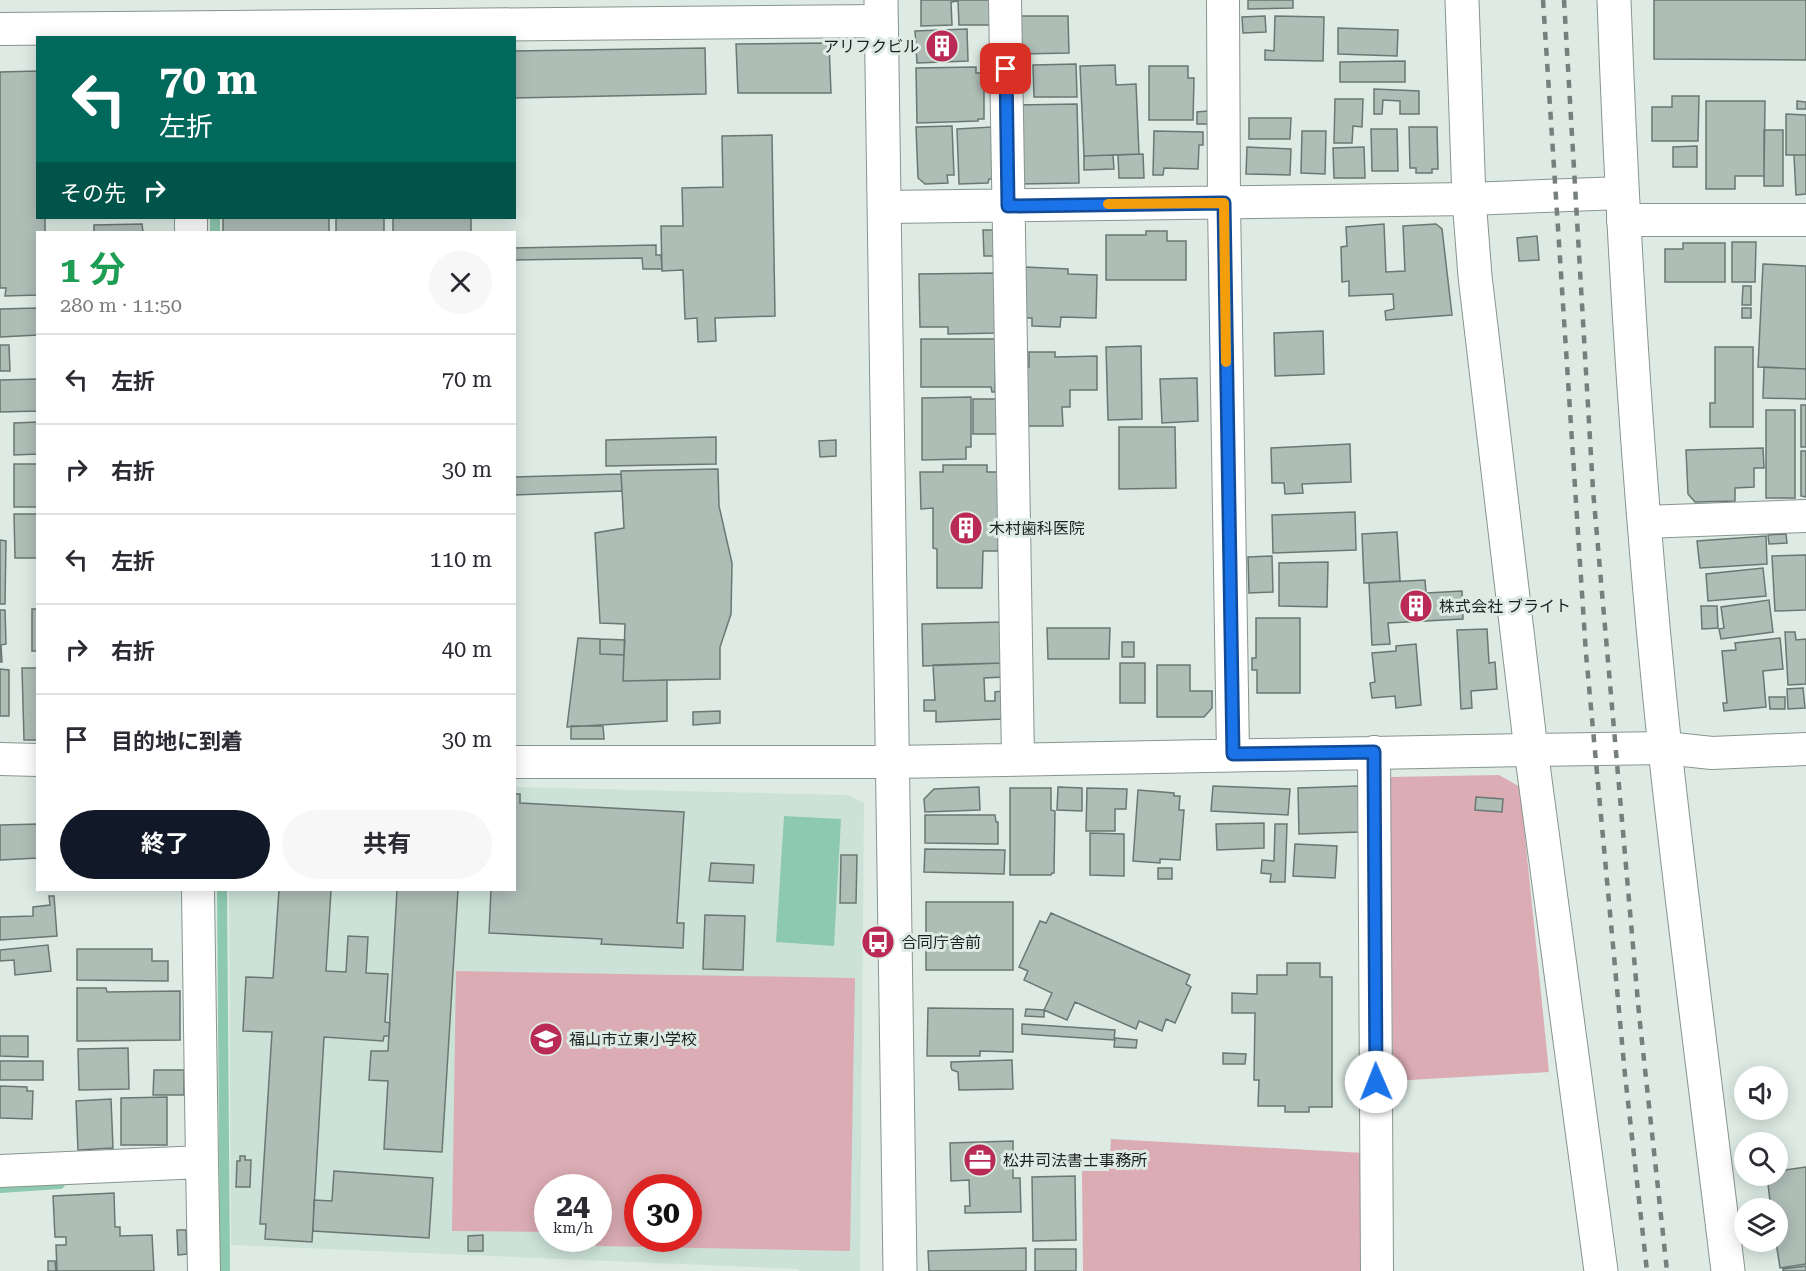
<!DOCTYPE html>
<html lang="ja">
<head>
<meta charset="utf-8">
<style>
	:root { --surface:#fff; --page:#f7f7f7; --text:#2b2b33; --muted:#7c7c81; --line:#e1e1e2; --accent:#111827 }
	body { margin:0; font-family:"Roboto Serif","Noto Sans JP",serif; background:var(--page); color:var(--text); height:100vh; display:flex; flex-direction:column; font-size:22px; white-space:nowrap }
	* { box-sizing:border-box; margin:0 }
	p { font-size:20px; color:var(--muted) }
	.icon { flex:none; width:33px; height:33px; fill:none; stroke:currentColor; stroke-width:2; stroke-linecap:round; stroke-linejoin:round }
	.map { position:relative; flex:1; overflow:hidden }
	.panel { position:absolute; left:36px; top:231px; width:480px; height:660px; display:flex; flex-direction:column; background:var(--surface); border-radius:0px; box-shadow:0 3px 15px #0003 }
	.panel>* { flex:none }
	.hud { position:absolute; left:36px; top:36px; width:480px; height:183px; border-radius:0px; box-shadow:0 3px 15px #0003; background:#00695c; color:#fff; overflow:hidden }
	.controls { position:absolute; left:1734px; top:1066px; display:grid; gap:12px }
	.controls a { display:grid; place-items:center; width:54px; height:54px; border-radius:50%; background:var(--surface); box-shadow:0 3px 15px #0003; font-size:30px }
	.speed { position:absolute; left:534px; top:1174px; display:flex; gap:12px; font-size:30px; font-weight:700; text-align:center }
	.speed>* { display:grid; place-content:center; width:78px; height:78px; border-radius:50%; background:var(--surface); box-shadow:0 3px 15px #0003; line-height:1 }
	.speed small { font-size:15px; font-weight:400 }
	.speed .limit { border:9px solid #d22; background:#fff; color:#111 }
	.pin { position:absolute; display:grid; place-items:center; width:51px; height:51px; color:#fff; margin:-26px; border-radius:12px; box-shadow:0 3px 9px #0006 }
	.me { position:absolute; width:66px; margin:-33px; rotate:359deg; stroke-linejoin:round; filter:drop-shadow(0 0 4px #0008) }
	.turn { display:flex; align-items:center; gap:21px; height:126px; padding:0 24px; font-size:27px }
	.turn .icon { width:78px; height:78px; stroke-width:2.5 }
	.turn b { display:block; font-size:42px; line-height:51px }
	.then { display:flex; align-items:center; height:57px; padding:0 24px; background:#0003; gap:12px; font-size:22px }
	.round { display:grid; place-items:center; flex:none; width:63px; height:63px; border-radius:32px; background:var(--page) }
	.headline { display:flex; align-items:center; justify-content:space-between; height:102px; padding:0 24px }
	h1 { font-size:36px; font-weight:700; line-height:45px; color:#1e9e55 }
	.action { display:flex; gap:12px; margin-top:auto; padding:12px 24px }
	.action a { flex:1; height:69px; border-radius:36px; background:var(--accent); color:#fff; font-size:24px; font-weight:700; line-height:69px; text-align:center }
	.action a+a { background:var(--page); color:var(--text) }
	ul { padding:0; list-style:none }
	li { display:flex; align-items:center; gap:18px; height:90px; padding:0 24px; border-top:2px solid var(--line) }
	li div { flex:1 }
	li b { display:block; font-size:22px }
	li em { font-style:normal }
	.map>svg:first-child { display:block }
	.built { fill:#cce2d8; fill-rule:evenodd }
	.green { fill:#dbacb3; fill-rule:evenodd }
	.water { fill:#8dc8b0 }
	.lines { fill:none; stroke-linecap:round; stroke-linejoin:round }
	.stream { stroke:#8dc8b0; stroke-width:10 }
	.building { fill:#afbdb7; stroke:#6b7772; stroke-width:1.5 }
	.minor-casing { stroke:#88958f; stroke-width:34 }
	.tertiary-casing { stroke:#88958f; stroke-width:35 }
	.minor { stroke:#fff; stroke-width:32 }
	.tertiary { stroke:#fff; stroke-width:33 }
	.rail { stroke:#767f7b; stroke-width:4.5; stroke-dasharray:8 8; stroke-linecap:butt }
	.route-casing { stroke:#114b97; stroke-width:15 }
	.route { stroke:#1a73e8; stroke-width:10 }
	.slow { stroke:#f59e0b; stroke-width:10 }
	.labels { text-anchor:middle; stroke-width:6; stroke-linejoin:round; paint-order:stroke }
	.poi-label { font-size:16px; fill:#1d2220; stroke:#ddebe4; text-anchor:start }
</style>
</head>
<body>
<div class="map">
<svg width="1806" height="1271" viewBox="0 0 1806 1271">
	<rect width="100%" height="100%" fill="#ddebe4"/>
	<!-- built -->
	<path class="built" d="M515,787L849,795L864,803L860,1271H799L798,1269L231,1245L229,890H514ZM548,1188H598V1239H548ZM638,1188H688V1239H638Z"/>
	<!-- green -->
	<path class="green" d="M1499,775L1520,787L1549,1072L1393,1081L1390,777Z
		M456,971L855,978L850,1251L595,1246V1239H598V1188H548L547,1232L452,1231ZM638,1188H688V1239H638Z
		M1111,1139L1364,1153L1366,1271H1083L1082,1171H1109Z"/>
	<!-- water -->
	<path class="water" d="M784,816L841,819L834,946L776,942Z"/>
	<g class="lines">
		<!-- stream -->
		<path class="stream" d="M215,218V232
			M222,890L225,1271
			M0,1188L60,1184"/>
	</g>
	<!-- building -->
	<path class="building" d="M921,0H991L992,25H959L958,1L951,2L952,25L921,26Z
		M1248,0H1293V8L1248,9Z
		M1654,0H1806V60L1654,59Z
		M1019,16H1068L1069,53L1020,54Z
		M1265,16L1266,32L1243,33L1242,17Z
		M1275,16L1324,17L1323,61L1265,60V50L1274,51Z
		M1338,28L1398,30L1397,56L1338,54Z
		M967,29L968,61L917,63L915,31Z
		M829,43L831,93H738L736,44Z
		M705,48L706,94L514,98V51Z
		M1405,61V82H1340V62Z
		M1076,64L1077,97H1034L1033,65Z
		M1115,65L1116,85L1136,84L1139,154L1084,156L1080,66Z
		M1149,66H1188V78H1194L1193,120H1149Z
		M976,67V73H993V86L984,87V119H978V121L917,123L916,68Z
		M38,71V218H45V232H38V295L5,296L6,288H0V72Z
		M1374,89L1419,91V114H1400V101L1383,100L1382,114H1374Z
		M1672,96H1699L1698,141H1652V107H1672Z
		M1335,99H1363L1362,127L1353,126L1352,143H1334Z
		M1706,101H1765L1764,176H1735V189H1706Z
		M1797,101L1806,102V109H1797Z
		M1077,104L1079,183L1019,184L1017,105Z
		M1208,111L1209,124H1197V112Z
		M1786,114L1806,115V155H1786Z
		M1249,118H1291L1290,139H1249Z
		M952,126L954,175H947L948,183L925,184L918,178L916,127Z
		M992,127L994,179H989L988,183L959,184L957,129Z
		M1409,127H1437L1438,169H1432V173H1416V168H1410Z
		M1371,129H1397L1398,171H1372Z
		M1764,130H1783V186H1764Z
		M1154,131L1203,132V145H1199L1198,169L1164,168L1163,175H1153Z
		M1302,131H1326L1325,174L1301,173Z
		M772,135L775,316L715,318L716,341L698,342L697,318L685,319L683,270L662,271L661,226H683L682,188L723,187L722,136Z
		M1697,146V167H1673V147Z
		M1247,147L1291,149L1290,175L1246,174Z
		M1364,147L1365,178H1334L1333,148Z
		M1143,154L1144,178H1119L1118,155Z
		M1113,155L1114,169L1084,170V156Z
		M1794,155H1806V194L1796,195Z
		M223,218H329V232H223Z
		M336,218H384V232H336Z
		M393,218H471V232H393Z
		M142,224L143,232H94V225Z
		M1384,224L1386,272L1405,271L1403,226L1436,224L1442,229L1452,315L1386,320L1385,311L1394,309L1393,294L1349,296V281L1342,282L1341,247L1347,246L1346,227Z
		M983,230H994V256H984Z
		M1146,231H1167V241H1186V280H1106V235H1146Z
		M1537,236L1539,260L1519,261L1517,238Z
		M1732,242H1756L1755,282H1732Z
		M1683,243H1725V282H1665V249H1683Z
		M656,245V255H661L662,269H643L642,258L514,260V248Z
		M1763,264L1806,266V369L1758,367Z
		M1025,267L1068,269V274L1097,275L1096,318L1061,317L1060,327L1032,326V318H1024Z
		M996,273L997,333L948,334V327H920L919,274Z
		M1743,286H1751V305H1742Z
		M38,308V335L0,337V309Z
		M1742,308H1751V318H1742Z
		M1323,331L1324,374L1275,376L1274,333Z
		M921,339H996L995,392H992L991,387H921Z
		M0,345H9L10,371H0Z
		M1141,346L1142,419L1108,420L1106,347Z
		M1715,347H1753V427H1710V403H1715Z
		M1029,352H1055V357L1097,356V390H1070V407H1062L1063,426H1026L1025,367H1029Z
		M1764,367L1806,369V399L1763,398Z
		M1197,378L1198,421L1162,423L1160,379Z
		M38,379V411L0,412V380Z
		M971,397V447H966V459L922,460V398Z
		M973,399H999L998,434H973Z
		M1801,405H1806V447H1801Z
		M1766,410H1795V498H1766Z
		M38,422V454L14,455V423Z
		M1119,427H1175L1176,488L1119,489Z
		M716,437V464L606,466V440Z
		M836,440V456L820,457L819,441Z
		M1350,444L1351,482L1302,484L1303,493L1285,494L1284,483H1272L1271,448Z
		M1763,448L1764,468H1754V487L1735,488V501L1695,502L1688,494L1686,450Z
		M1801,451H1806V497L1801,496Z
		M14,464H38V507H14Z
		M943,465H987V472H998V551H983L982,588H937V549L933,548V508L921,509L920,472H943Z
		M718,469L719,506L732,563L731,614L720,647V679L623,681L625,624L600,623L595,533L624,528L621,471Z
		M621,474L622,491L514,495V477Z
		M1355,512L1356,550L1273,553L1272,515Z
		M14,514H38V558H15Z
		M1397,532L1400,581L1364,583L1362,534Z
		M1786,534L1787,543L1769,544L1768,535Z
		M1766,536L1767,564L1700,568L1697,541Z
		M0,540L6,541L5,604H0Z
		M1806,555V610L1775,611L1772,556Z
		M1272,556L1273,592L1249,593L1248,557Z
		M1328,562L1327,607L1279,606V563Z
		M1763,568L1766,596L1708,601L1706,574Z
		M1425,580L1426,593L1462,591L1463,619L1388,623L1390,644L1372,645L1369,583Z
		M1769,600L1773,632L1721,639L1719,629L1724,628L1721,607Z
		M1701,606H1717L1718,628L1702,629Z
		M32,609H38V651H32Z
		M0,610H5L6,644L1,645L2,662H0Z
		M1256,618H1300V693H1257V670H1252V658H1256Z
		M1002,622V663L923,666L922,624Z
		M1047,628H1110L1109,659H1048Z
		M1487,629L1489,663L1495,662L1497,689L1471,691L1472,708L1461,709L1457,630Z
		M1785,632H1795L1796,640L1806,639V684L1788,685Z
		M578,638L600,639V654L624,655L623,681L667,680V721L567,727Z
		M1780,638L1783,669L1763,671L1766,707L1724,711L1723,703H1727L1722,651L1736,650L1735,643Z
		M600,639L625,640L624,655L600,654Z
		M1122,642H1134V657H1122Z
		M1416,644L1421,705L1396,708L1395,696L1372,698L1370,683L1375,682L1372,653L1396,651V646Z
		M1002,663L1003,677L984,678L985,701H995V692L1002,691L1003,719L936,722V711H924V700H935L933,665Z
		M1120,663H1145V703H1120Z
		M1157,665H1190V691H1212V708L1204,717H1157Z
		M22,668H38V740H24Z
		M0,669L9,670V716H0Z
		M1803,688L1805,708L1788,709L1787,689Z
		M1769,697H1785V709H1770Z
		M720,711V723L693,725V712Z
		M571,726H603L604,739H571Z
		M1213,786L1290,789L1288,815L1211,811Z
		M1358,786L1359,832L1299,834L1298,788Z
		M979,787L980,810L925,812L924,799L934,789Z
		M1058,787L1082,788V811L1057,810Z
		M1010,788H1051V810L1055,811L1054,873H1052L1051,875H1010Z
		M1087,788L1127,789L1126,809H1115V831H1086Z
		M1138,790L1174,793V796H1180L1179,810H1184L1180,860L1160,859V863L1133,861Z
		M514,794H520V803L684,812L677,923H684L683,948L601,944L602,939L489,933L491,890H514Z
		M1476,797L1503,799L1502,812L1475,810Z
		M925,815H995L996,822H998V844L925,843Z
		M1264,823V848L1217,850L1216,824Z
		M38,824V858L0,860V825Z
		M1275,824H1287L1285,882H1270L1271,874L1261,873L1262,860L1274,861Z
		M1090,833L1124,834V876L1090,875Z
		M1295,844L1337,846L1335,878L1293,876Z
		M925,849L1005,850L1004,874L924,872Z
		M841,855H857L856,903H840Z
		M711,863L754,865L753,883L709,881Z
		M1158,868H1172V879H1158Z
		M279,890H331L326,971L346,972L348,936L368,937L366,973L388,974L385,1022L390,1023L389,1036H384L383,1041L324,1037L312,1242L265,1239L266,1224H260L272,1032L243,1031L246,977L273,978Z
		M397,890H458L442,1152L384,1149L388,1081L369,1080L371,1051H388Z
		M49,896H54L57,936L0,940V917L33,916V907L50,905Z
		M926,902H1013V970H926Z
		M1051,913L1190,975L1186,984L1191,987L1175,1023L1166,1019L1162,1031L1139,1021L1136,1029L1075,1002L1067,1020L1044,1010L1052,993L1024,980L1028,971L1019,967L1040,921L1046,923Z
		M705,915L745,916L743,970L703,969Z
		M48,945L51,971L15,975L14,960L0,961V950Z
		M77,949H152V961H168V981L77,980Z
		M1287,963H1320V977H1332V1107H1309V1112H1285V1106H1258L1259,1080H1254L1255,1013H1232V993L1257,994V975H1287Z
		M77,988H106L107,992L180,991V1040L77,1041Z
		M928,1008L1013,1009V1052L980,1051V1056H927Z
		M1026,1009L1044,1010V1017L1025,1016Z
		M1022,1024L1115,1030L1114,1040L1022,1034Z
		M0,1036H28V1057L0,1056Z
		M1115,1038L1137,1040L1136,1048L1114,1047Z
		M128,1048L129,1089L79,1090L78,1049Z
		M1223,1053L1246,1054L1245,1064H1223Z
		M1012,1060L1013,1089L959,1090L958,1072L952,1070L951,1067V1062Z
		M0,1061H43V1080H0Z
		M154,1070H184V1095H153Z
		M0,1086L27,1087V1091H33L32,1119L0,1118Z
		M167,1097V1145H121V1098Z
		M111,1099L113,1148L78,1150L76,1101Z
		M1013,1141V1178H1020L1021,1212L965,1213V1206H970L969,1180L951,1181L950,1143Z
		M240,1156H245V1160H251L250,1187H236L237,1161H240Z
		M1806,1167V1264L1780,1268L1776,1242L1778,1209H1771L1767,1176H1778V1171Z
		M334,1171L433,1178L429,1238L313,1231L314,1200L332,1201Z
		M1075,1176L1076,1240L1033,1241L1032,1177Z
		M114,1193L115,1227H120V1236L152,1235L154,1271H57L56,1245H66V1237H55L53,1196Z
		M177,1230H186L187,1254L178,1255Z
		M483,1235V1251H468V1236Z
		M1026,1248V1271H929L928,1251Z
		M1035,1249H1076V1271H1035Z
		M48,1261H55L56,1271H48Z
		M1806,1266V1271H1783V1269Z"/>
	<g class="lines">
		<defs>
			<path id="minor" d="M1005,0L1018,759
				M1223,0L1224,203L1233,754
				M0,29L881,21
				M885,207L1469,199L1621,193
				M191,218V232
				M1623,220H1806
				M1644,522L1806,516
				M1374,752L1377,1271
				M0,759L38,760
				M514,762H893L1531,750L1665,748L1712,753L1806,749
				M198,890L202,1162
				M0,1171L202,1162L204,1271"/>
			<path id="tertiary" d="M881,0L900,1271
				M1462,0L1469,199L1475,276L1531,750L1601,1271
				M1614,0C1623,250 1639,500 1665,749C1684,923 1707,1097 1728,1271"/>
		</defs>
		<!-- minor casing -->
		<use href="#minor" class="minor-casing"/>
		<!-- tertiary casing -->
		<use href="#tertiary" class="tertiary-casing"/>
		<!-- minor -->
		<use href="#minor" class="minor"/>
		<!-- tertiary -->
		<use href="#tertiary" class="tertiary"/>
		<!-- rail -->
		<path class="rail" d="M1543,0L1586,654L1625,1075L1647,1271
			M1564,0L1593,490L1639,1014L1667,1271"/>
	</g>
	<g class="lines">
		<defs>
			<path id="route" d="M1006,69L1008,206L1224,203L1233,754L1374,752L1376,1082"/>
		</defs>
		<!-- route casing -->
		<use href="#route" class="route-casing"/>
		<!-- route -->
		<use href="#route" class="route"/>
		<!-- slow -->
		<path class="slow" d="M1108,204L1224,203L1226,362"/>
	</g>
	<!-- icons -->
	<defs>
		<symbol id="building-disc" viewBox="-11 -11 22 22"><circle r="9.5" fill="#b92a56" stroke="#ddebe4"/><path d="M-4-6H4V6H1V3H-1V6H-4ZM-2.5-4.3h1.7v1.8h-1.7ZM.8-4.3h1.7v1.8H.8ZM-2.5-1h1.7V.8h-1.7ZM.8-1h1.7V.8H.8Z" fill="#fff"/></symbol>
		<symbol id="bus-disc" viewBox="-11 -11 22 22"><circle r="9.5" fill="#b92a56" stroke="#ddebe4"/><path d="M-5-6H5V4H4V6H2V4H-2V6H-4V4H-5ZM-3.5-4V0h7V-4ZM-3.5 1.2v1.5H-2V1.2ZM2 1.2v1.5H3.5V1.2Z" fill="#fff"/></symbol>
		<symbol id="school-disc" viewBox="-11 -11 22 22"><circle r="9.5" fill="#b92a56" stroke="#ddebe4"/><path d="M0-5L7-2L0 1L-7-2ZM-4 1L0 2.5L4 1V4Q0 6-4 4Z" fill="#fff"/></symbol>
		<symbol id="office-disc" viewBox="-11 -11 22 22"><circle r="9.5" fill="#b92a56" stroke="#ddebe4"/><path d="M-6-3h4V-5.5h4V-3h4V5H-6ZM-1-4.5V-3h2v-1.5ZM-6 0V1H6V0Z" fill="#fff"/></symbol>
	</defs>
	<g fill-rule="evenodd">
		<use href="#building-disc" x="923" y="27" width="38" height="38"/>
		<use href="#building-disc" x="947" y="509" width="38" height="38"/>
		<use href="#building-disc" x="1397" y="587" width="38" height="38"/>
		<use href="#bus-disc" x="859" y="923" width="38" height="38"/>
		<use href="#school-disc" x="527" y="1020" width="38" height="38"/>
		<use href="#office-disc" x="961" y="1141" width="38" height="38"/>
	</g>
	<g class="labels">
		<!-- poi labels -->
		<g class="poi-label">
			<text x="919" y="52" text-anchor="end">アリフクビル</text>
			<text x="989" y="534">木村歯科医院</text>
			<text x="1439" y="612">株式会社 ブライト</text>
			<text x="901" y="948">合同庁舎前</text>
			<text x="569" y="1045">福山市立東小学校</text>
			<text x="1003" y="1166">松井司法書士事務所</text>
		</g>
	</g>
</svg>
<div class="controls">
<a><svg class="icon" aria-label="sound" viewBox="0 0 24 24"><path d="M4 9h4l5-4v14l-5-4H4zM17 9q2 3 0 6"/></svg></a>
<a><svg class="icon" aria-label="search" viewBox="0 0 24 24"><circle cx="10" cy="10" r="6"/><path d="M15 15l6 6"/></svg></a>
<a><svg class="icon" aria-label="layers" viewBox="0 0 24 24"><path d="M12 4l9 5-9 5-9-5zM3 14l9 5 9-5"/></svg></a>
</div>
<div class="speed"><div>24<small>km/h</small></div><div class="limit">30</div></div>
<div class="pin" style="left:1006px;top:69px;background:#d93025"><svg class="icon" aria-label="arrive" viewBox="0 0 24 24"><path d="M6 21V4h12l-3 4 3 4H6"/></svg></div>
<svg class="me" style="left:1376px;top:1082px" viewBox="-20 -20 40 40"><circle r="19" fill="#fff"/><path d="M0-13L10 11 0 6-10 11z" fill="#1a73e8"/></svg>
<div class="hud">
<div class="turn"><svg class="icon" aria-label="left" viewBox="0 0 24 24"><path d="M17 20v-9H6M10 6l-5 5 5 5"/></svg><div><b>70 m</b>左折</div></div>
<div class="then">その先<svg class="icon" aria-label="right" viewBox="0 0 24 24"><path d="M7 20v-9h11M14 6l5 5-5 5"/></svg></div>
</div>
<section class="panel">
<div class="headline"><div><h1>1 分</h1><p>280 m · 11:50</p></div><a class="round"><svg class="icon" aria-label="close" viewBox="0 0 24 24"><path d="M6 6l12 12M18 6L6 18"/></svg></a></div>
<ul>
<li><svg class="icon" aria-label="left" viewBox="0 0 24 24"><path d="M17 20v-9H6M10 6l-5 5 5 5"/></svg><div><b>左折</b></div><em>70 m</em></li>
<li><svg class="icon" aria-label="right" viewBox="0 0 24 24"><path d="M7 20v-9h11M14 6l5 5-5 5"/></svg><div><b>右折</b></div><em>30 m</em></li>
<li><svg class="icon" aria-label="left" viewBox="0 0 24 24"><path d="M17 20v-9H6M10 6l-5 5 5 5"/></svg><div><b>左折</b></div><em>110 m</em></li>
<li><svg class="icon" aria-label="right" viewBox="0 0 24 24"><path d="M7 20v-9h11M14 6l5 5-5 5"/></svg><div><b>右折</b></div><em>40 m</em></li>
<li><svg class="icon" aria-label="arrive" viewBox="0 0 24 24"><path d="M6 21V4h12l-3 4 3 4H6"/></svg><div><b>目的地に到着</b></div><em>30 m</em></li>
</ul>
<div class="action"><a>終了</a><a>共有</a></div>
</section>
</div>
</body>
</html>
